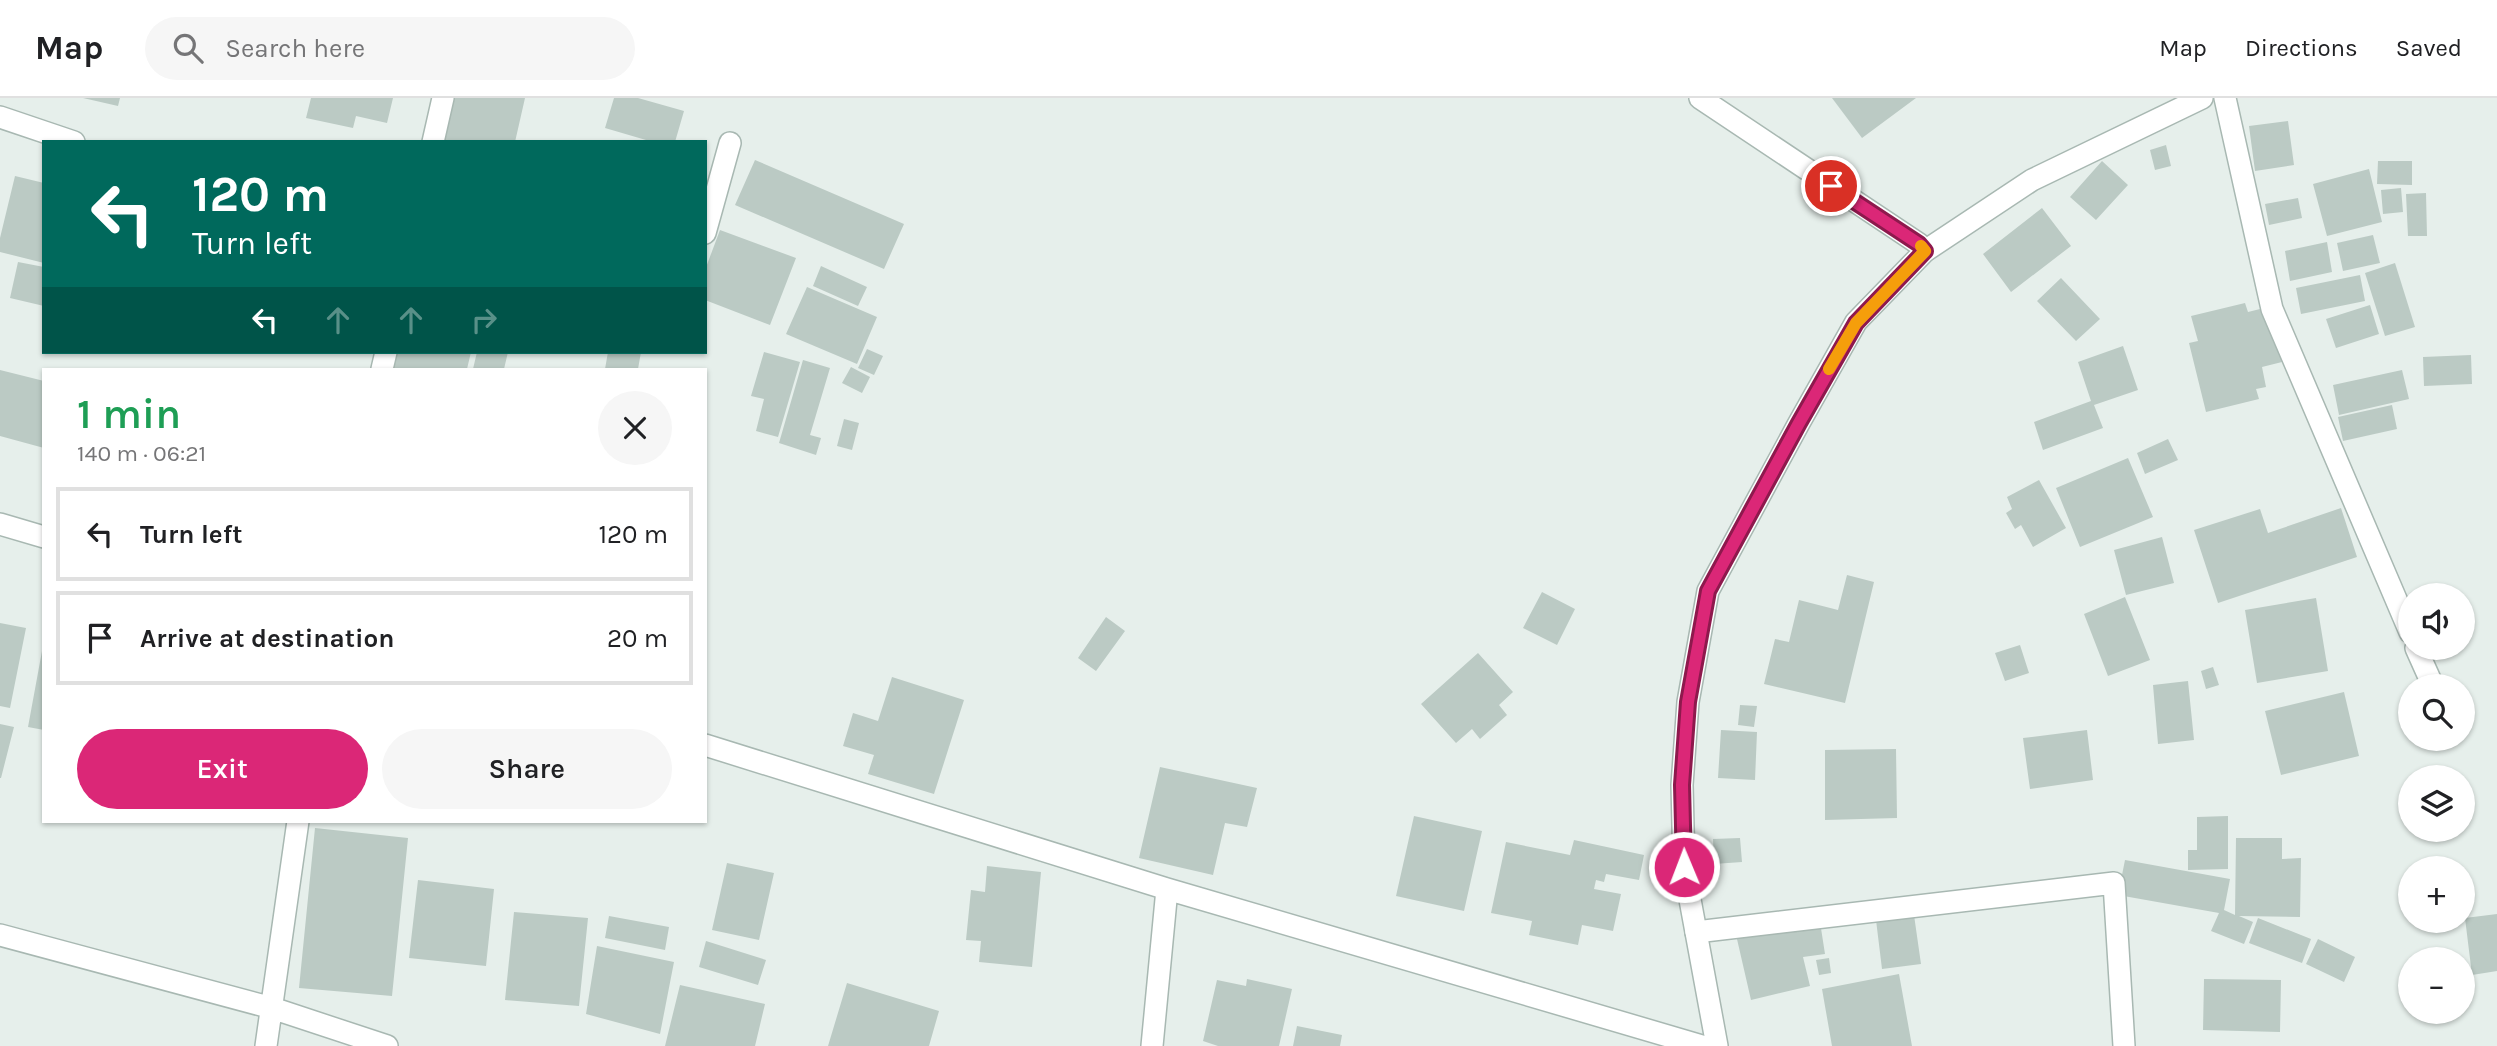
<!DOCTYPE html>
<html lang="en">
<head>
<meta charset="utf-8">
<style>
	:root { --surface:#fff; --page:#f6f6f6; --text:#202124; --muted:#757577; --line:#e0e0e0; --accent:#db2777 }
	body { margin:0; font-family:Karla,sans-serif; background:var(--page); color:var(--text); height:100vh; display:flex; flex-direction:column; font-size:26px; white-space:nowrap }
	* { box-sizing:border-box; margin:0 }
	p { font-size:23px; color:var(--muted) }
	.icon { flex:none; width:38px; height:38px; fill:none; stroke:currentColor; stroke-width:2; stroke-linecap:round; stroke-linejoin:round }
	.map { position:relative; flex:1; overflow:hidden }
	.side { position:absolute; left:42px; top:270px; width:665px; height:455px; display:flex; flex-direction:column; background:var(--surface); border-radius:0px; box-shadow:0 2px 5px #0004 }
	.side>* { flex:none }
	.guide { position:absolute; left:42px; top:42px; width:665px; height:214px; border-radius:0px; box-shadow:0 2px 5px #0004; background:#00695c; color:#fff; overflow:hidden }
	.buttons { position:absolute; left:2398px; top:485px; display:grid; gap:14px }
	.buttons a { display:grid; place-items:center; width:77px; height:77px; border-radius:50%; background:var(--surface); box-shadow:0 2px 5px #0004; font-size:35px }
	.pin { position:absolute; display:grid; place-items:center; width:60px; height:60px; color:#fff; margin:-30px; border:4px solid #fff; border-radius:50%; box-shadow:0 2px 7px #0007 }
	.me { position:absolute; width:77px; margin:-38px; rotate:359deg; stroke-linejoin:round; filter:drop-shadow(0 0 5px #0008) }
	.turn { display:flex; align-items:center; gap:24px; height:147px; padding:0 35px; font-size:32px }
	.turn .icon { width:91px; height:91px; stroke-width:2.5 }
	.turn b { display:block; font-size:49px; line-height:60px }
	.lanes { display:flex; align-items:center; height:66px; padding:0 35px; background:#0003; justify-content:center; gap:35px; direction:ltr }
	.lanes .off { opacity:.35 }
	.round { display:grid; place-items:center; flex:none; width:74px; height:74px; border-radius:37px; background:var(--page) }
	.overview { display:flex; align-items:center; justify-content:space-between; height:119px; padding:0 35px }
	h1 { font-size:42px; font-weight:600; line-height:52px; color:#1e9e55 }
	.cta { display:flex; gap:14px; margin-top:auto; padding:14px 35px }
	.cta a { flex:1; height:80px; border-radius:42px; background:var(--accent); color:#fff; font-size:28px; font-weight:600; line-height:80px; text-align:center }
	.cta a+a { background:var(--page); color:var(--text) }
	ul { padding:0; list-style:none }
	li { display:flex; align-items:center; gap:21px; height:94px; margin:0 14px 10px; padding:0 21px; border:4px solid var(--line); border-radius:0px }
	li div { flex:1 }
	li b { display:block; font-size:26px }
	li em { font-style:normal }
	header { display:flex; align-items:center; gap:42px; box-sizing:border-box; height:98px; padding:0 35px; background:var(--surface); border-bottom:2px solid var(--line) }
	header strong { font-size:33px }
	nav { display:flex; gap:38px; margin-inline-start:auto; font-size:24px }
	.search { width:490px; height:63px; background:var(--page); display:flex; align-items:center; gap:18px; box-sizing:border-box; padding:0 24px; border-radius:38px; color:var(--muted); font-size:26px }
	.map>svg:first-child { display:block }
	.building { fill:#bbcac4 }
	.lines { fill:none; stroke-linecap:round; stroke-linejoin:round }
	.minor-casing { stroke:#a8b8b2; stroke-width:24 }
	.tertiary-casing { stroke:#a8b8b2; stroke-width:24 }
	.minor { stroke:#fff; stroke-width:21 }
	.tertiary { stroke:#fff; stroke-width:21 }
	.route-casing { stroke:#8e194d; stroke-width:18 }
	.route { stroke:#db2777; stroke-width:12 }
	.slow { stroke:#f59e0b; stroke-width:12 }
</style>
</head>
<body>
<header>
<strong>Map</strong>
<div class="search"><svg class="icon" aria-label="search" viewBox="0 0 24 24"><circle cx="10" cy="10" r="6"/><path d="M15 15l6 6"/></svg>Search here</div>
<nav><a>Map</a><a>Directions</a><a>Saved</a></nav>
</header>
<div class="map">
<svg width="2497" height="948" viewBox="0 0 2497 948">
	<rect width="100%" height="100%" fill="#e6efeb"/>
	<!-- building -->
	<path class="building" d="M83,0H120L118,8Z
		M311,0H393L387,25L356,18L353,30L306,20Z
		M447,0H525L515,44H437Z
		M614,0H638L684,13L675,44H646V42L605,30Z
		M1832,0H1916L1862,40Z
		M2288,23L2294,67L2255,73L2249,28Z
		M2166,47L2171,68L2155,72L2150,52Z
		M755,62L904,126L884,171L735,107Z
		M2102,63L2128,87L2096,122L2070,99Z
		M2378,63H2412V87L2377,86Z
		M2369,71L2382,124L2327,138L2313,86Z
		M15,78L44,85V165L0,154V140Z
		M2401,90L2403,114L2383,116L2381,92Z
		M2426,95L2427,138H2408L2406,96Z
		M2298,100L2302,120L2269,127L2265,106Z
		M2042,110L2071,148L2011,194L1983,156Z
		M720,132L796,160L770,227L705,202V172Z
		M2373,137L2380,165L2343,173L2337,145Z
		M2327,144L2332,174L2290,183L2285,153Z
		M18,164L44,169V208L10,200Z
		M2395,165L2415,229L2385,238L2365,175Z
		M821,168L867,189L858,208L813,188Z
		M2360,177L2365,203L2301,216L2296,190Z
		M2061,180L2100,221L2076,243L2037,203Z
		M807,189L877,219L857,266L786,236Z
		M2245,205L2248,214L2268,209L2282,264L2262,269L2266,289L2256,291L2259,301L2206,314L2189,245L2198,243L2191,218Z
		M2370,207L2379,236L2336,250L2326,221Z
		M2123,248L2138,292L2094,307L2103,330L2043,352L2034,324L2091,303L2078,264Z
		M867,251L883,258L874,277L858,270Z
		M397,254H471L467,271H393Z
		M477,254H508L504,271H473Z
		M608,254H641L638,271H605Z
		M764,254L800,264L778,339L756,333L764,301L751,298Z
		M2471,257L2472,286L2424,288L2423,259Z
		M803,262L830,270L810,337L821,340L816,357L779,345Z
		M851,269L870,279L862,295L842,285Z
		M0,272L44,283V350L0,338Z
		M2402,272L2409,301L2339,317L2333,287Z
		M2392,307L2397,331L2343,343L2338,319Z
		M844,321L859,325L852,352L837,348Z
		M2168,341L2178,362L2145,376L2137,355Z
		M2128,360L2153,419L2080,449L2056,390Z
		M2039,382L2066,430L2033,449L2021,427L2015,431L2006,415L2012,411L2007,399Z
		M2341,410L2357,459L2218,505L2194,432L2260,411L2268,435Z
		M2162,439L2174,485L2126,497L2114,452Z
		M1847,477L1874,484L1845,605L1764,586L1775,541L1789,544L1799,502L1838,512Z
		M1542,494L1575,511L1557,547L1523,530Z
		M2125,499L2150,562L2108,578L2084,516Z
		M2316,500L2328,573L2257,585L2245,512Z
		M1106,519L1125,533L1096,573L1078,560Z
		M0,525L26,530L10,610L0,608Z
		M2020,547L2029,575L2005,583L1995,555Z
		M42,553H44V632L28,629Z
		M1478,555L1513,594L1499,607L1507,617L1480,641L1472,631L1456,645L1421,606Z
		M2213,569L2219,587L2206,591L2201,573Z
		M892,579L964,602L934,696L868,676L874,657L843,648L853,615L878,623Z
		M2188,583L2194,642L2158,646L2153,587Z
		M2344,594L2359,658L2281,677L2265,613Z
		M1740,607L1757,608L1754,629L1738,627Z
		M0,626L14,629L1,680H0Z
		M1721,632L1757,634L1755,682L1718,680Z
		M2087,632L2093,682L2030,691L2023,640Z
		M1896,651L1897,720L1825,722V652Z
		M1160,669L1257,690L1247,729L1225,725L1213,777L1139,760Z
		M1414,718L1482,733L1464,813L1396,798Z
		M2228,718V771L2188,772V752H2197V719Z
		M315,730L408,740L392,898L299,890Z
		M1740,740L1742,764L1714,766L1713,741Z
		M2236,740H2282V761L2301,760L2300,819L2239,818L2253,824L2244,846L2211,833L2219,815L2118,797L2125,762L2230,781L2224,812L2235,817Z
		M1574,742L1644,757L1639,782L1606,776L1604,784L1596,782L1594,791L1621,796L1613,833L1582,827L1578,847L1529,837L1532,823L1491,815L1506,744L1570,757Z
		M727,765L774,775L759,842L712,832Z
		M987,768L1041,774L1032,869L979,864L981,843L966,842L971,792L985,794Z
		M418,782L494,791L486,868L409,860Z
		M1818,811L1825,856L1803,859L1810,888L1751,902L1734,828L1793,814L1798,835L1795,814Z
		M514,814L588,820L579,908L505,902Z
		M2497,816V873L2472,877L2465,820Z
		M1914,817L1921,866L1882,871L1876,822Z
		M609,818L669,829L665,852L605,840Z
		M2258,820L2311,841L2302,865L2249,845Z
		M2318,841L2355,859L2344,884L2306,866Z
		M706,843L766,862L758,887L699,869Z
		M597,848L674,864L660,936L586,916Z
		M1829,860L1831,875L1819,877L1816,862Z
		M1899,876L1912,948H1832L1822,891Z
		M1247,881L1292,891L1279,948H1218L1203,943L1217,882L1246,888Z
		M2204,881L2281,882L2280,934L2203,932Z
		M847,885L939,913L929,948H828Z
		M680,887L765,906L755,948H665Z
		M1297,928L1342,937L1340,948H1293Z"/>
	<g class="lines">
		<defs>
			<path id="minor" d="M1700,0L1919,146L1925,153
				M2225,0L2272,211L2410,534
				M0,19L74,44
				M433,44L443,0
				M705,135L730,45
				M382,271L386,254
				M0,426L44,439
				M2416,550L2433,588
				M705,647L1167,791L1702,948
				M1696,834L2114,785L2124,948
				M0,837L272,910L387,948
				M266,948L298,723
				M1152,948L1167,791"/>
			<path id="tertiary" d="M1717,948L1684,769L1682,687L1688,604L1708,493L1799,325L1856,224L1925,153L2032,82L2202,0"/>
		</defs>
		<!-- minor casing -->
		<use href="#minor" class="minor-casing"/>
		<!-- tertiary casing -->
		<use href="#tertiary" class="tertiary-casing"/>
		<!-- minor -->
		<use href="#minor" class="minor"/>
		<!-- tertiary -->
		<use href="#tertiary" class="tertiary"/>
	</g>
	<g class="lines">
		<defs>
			<path id="route" d="M1684,769L1682,687L1688,604L1708,493L1799,325L1856,225L1925,153L1919,146L1831,88"/>
		</defs>
		<!-- route casing -->
		<use href="#route" class="route-casing"/>
		<!-- route -->
		<use href="#route" class="route"/>
		<!-- slow -->
		<path class="slow" d="M1829,271L1856,225L1925,153L1921,148"/>
	</g>
</svg>
<div class="buttons">
<a><svg class="icon" aria-label="sound" viewBox="0 0 24 24"><path d="M4 9h4l5-4v14l-5-4H4zM17 9q2 3 0 6"/></svg></a>
<a><svg class="icon" aria-label="search" viewBox="0 0 24 24"><circle cx="10" cy="10" r="6"/><path d="M15 15l6 6"/></svg></a>
<a><svg class="icon" aria-label="layers" viewBox="0 0 24 24"><path d="M12 4l9 5-9 5-9-5zM3 14l9 5 9-5"/></svg></a>
<a>+</a>
<a>−</a>
</div>
<div class="pin" style="left:1831px;top:88px;background:#d93025"><svg class="icon" aria-label="arrive" viewBox="0 0 24 24"><path d="M6 21V4h12l-3 4 3 4H6"/></svg></div>
<svg class="me" style="left:1684px;top:769px" viewBox="-20 -20 40 40"><circle r="17" fill="#db2777" stroke="#fff" stroke-width="3"/><path d="M0-11L8 9 0 5-8 9z" fill="#fff"/></svg>
<div class="guide">
<div class="turn"><svg class="icon" aria-label="left" viewBox="0 0 24 24"><path d="M17 20v-9H6M10 6l-5 5 5 5"/></svg><div><b>120 m</b>Turn left</div></div>
<div class="lanes"><svg class="icon" aria-label="left" viewBox="0 0 24 24"><path d="M17 20v-9H6M10 6l-5 5 5 5"/></svg><svg class="icon off" aria-label="ahead" viewBox="0 0 24 24"><path d="M12 20V5M6 11l6-6 6 6"/></svg><svg class="icon off" aria-label="ahead" viewBox="0 0 24 24"><path d="M12 20V5M6 11l6-6 6 6"/></svg><svg class="icon off" aria-label="right" viewBox="0 0 24 24"><path d="M7 20v-9h11M14 6l5 5-5 5"/></svg></div>
</div>
<section class="side">
<div class="overview"><div><h1>1 min</h1><p>140 m · 06:21</p></div><a class="round"><svg class="icon" aria-label="close" viewBox="0 0 24 24"><path d="M6 6l12 12M18 6L6 18"/></svg></a></div>
<ul>
<li><svg class="icon" aria-label="left" viewBox="0 0 24 24"><path d="M17 20v-9H6M10 6l-5 5 5 5"/></svg><div><b>Turn left</b></div><em>120 m</em></li>
<li><svg class="icon" aria-label="arrive" viewBox="0 0 24 24"><path d="M6 21V4h12l-3 4 3 4H6"/></svg><div><b>Arrive at destination</b></div><em>20 m</em></li>
</ul>
<div class="cta"><a>Exit</a><a>Share</a></div>
</section>
</div>
</body>
</html>
